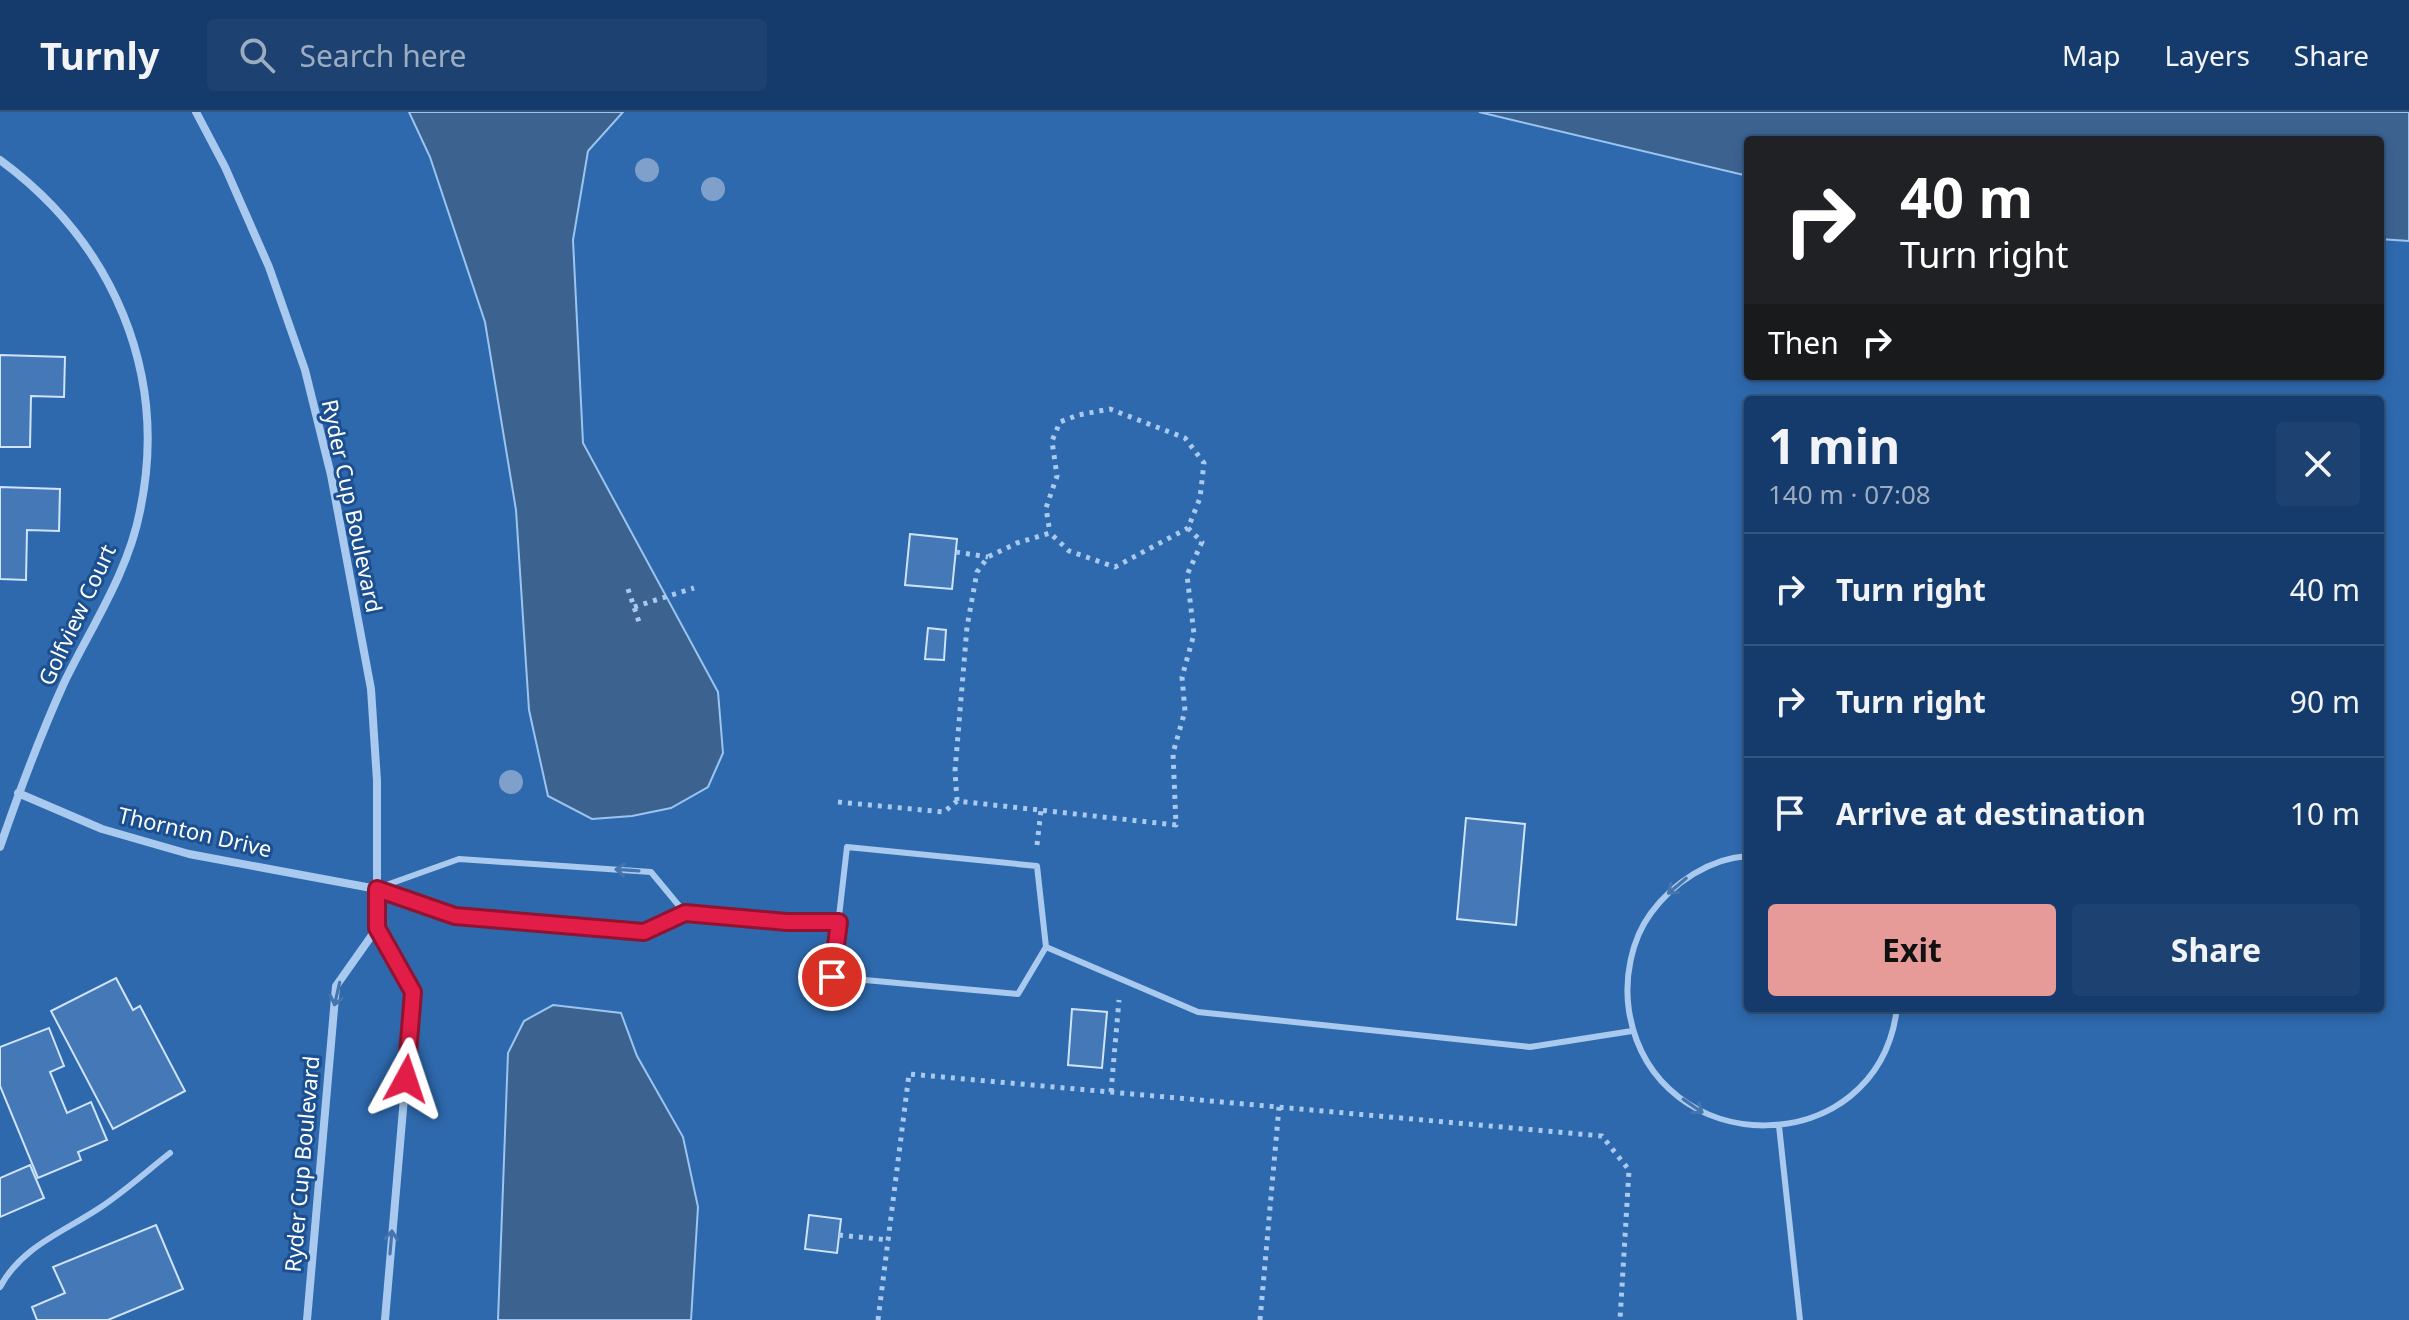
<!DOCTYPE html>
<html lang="en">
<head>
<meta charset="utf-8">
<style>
	:root { --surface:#143b6b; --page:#1d4271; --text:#f1f3f6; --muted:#9dadc1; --line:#33557e; --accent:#e69b98 }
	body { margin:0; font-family:"Noto Sans",sans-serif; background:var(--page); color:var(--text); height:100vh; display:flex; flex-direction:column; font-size:30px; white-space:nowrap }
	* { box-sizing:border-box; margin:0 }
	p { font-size:26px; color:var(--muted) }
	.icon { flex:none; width:44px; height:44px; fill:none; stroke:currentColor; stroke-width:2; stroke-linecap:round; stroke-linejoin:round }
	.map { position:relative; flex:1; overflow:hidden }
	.drawer { position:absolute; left:1744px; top:284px; width:640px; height:616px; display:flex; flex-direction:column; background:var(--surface); border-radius:8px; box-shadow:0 4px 12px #0003,0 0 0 2px var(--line) }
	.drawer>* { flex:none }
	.top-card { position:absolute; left:1744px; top:24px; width:640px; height:244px; border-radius:8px; box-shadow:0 4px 12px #0003,0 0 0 2px var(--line); background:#202124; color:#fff; overflow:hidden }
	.pin { position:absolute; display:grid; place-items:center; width:68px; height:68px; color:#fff; margin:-34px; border:4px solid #fff; border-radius:50%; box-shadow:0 2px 8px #0007 }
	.me { position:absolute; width:88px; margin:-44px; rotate:5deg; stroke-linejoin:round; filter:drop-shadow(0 0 6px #0008) }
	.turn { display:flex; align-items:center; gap:28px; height:168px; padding:0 24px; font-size:36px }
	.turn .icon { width:104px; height:104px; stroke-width:2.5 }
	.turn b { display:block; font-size:56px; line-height:68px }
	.then { display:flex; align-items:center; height:76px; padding:0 24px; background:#0003; gap:16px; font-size:30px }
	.round { display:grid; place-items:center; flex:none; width:84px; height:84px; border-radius:8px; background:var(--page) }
	.summary { display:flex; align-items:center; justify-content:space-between; height:136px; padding:0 24px }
	h1 { font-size:48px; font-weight:700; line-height:60px }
	.primary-button { display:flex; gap:16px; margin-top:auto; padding:16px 24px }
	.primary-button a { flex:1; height:92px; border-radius:8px; background:var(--accent); color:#111; font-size:32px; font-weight:700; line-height:92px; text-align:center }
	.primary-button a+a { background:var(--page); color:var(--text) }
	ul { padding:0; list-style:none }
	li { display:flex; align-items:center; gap:24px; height:112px; padding:0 24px; border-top:2px solid var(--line) }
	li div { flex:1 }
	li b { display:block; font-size:30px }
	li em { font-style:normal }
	header { display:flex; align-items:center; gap:48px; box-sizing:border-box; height:112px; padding:0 40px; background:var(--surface); border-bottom:2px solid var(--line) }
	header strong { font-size:38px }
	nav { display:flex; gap:44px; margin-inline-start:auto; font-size:28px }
	.search { width:560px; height:72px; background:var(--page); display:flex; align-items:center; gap:20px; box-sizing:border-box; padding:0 28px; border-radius:8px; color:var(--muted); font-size:30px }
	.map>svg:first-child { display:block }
	.green { fill:#2e69ad; fill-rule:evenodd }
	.water { fill:#3c6290; stroke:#9cc4f0; stroke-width:2 }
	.building { fill:#4478b7; stroke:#cfe3fa; stroke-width:2 }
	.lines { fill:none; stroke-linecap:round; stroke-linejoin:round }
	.path { stroke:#a9c9ee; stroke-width:5; stroke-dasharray:4 6; stroke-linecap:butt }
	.lane { stroke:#a9c9ee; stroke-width:6 }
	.street { stroke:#a9c9ee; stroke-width:8 }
	.tree { fill:#7ea0ca }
	.oneway { stroke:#4674ac }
	.route-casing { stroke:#92132f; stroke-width:20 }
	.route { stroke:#e11d48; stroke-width:14 }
	.labels { text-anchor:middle; stroke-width:6; stroke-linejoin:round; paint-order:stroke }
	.street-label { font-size:22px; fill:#fff; stroke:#1b4f8f }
</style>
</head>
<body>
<header>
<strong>Turnly</strong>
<div class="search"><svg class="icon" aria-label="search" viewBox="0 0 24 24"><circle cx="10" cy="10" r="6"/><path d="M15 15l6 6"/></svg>Search here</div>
<nav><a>Map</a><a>Layers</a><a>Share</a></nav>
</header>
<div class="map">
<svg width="2409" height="1208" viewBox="0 0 2409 1208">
	<rect width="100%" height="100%" fill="#1b4f8f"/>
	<!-- green -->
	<path class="green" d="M0,0H2409V1208H0ZM1748,28H2380V264H1748ZM1748,288H2380V896H1748Z"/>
	<!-- water -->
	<path class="water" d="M409,0H623L588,39L573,128L583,331L718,580L723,641L708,675L671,696L632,704L592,707L548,684L529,598L516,398L485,210L430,45Z
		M1479,0H2409V129L2380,127V28H1748V64Z
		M553,893L621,901L637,944L683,1025L698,1095L691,1208H498L508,941L524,909Z"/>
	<!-- building -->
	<path class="building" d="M0,243L65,245L64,285L31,284L30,335H0Z
		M0,375L60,377L59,419L27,418L26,468L0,467Z
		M910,422L957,427L952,477L905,473Z
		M928,516L946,518L944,548L925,547Z
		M1466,706L1525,712L1516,813L1457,807Z
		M116,866L133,898L140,894L185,979L113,1017L51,899Z
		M1072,897L1107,900L1102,956L1068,953Z
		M49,916L64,954L50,960L67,1001L91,990L107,1028L78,1040L81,1048L38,1066L0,974V935Z
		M30,1053L44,1086L0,1105V1066Z
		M809,1103L841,1107L837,1141L805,1137Z
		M156,1113L183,1177L108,1208H37L32,1195L65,1181L53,1155Z"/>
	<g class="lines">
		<!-- path -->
		<path class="path" d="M956,440L988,445
			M628,477L640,513
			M634,495L694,476
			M957,689L955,659L967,515L977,460L988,445L1017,431L1050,421L1069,439L1115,455L1188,416
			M838,690L944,700L957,689L1176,713L1173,641L1185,599L1182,565L1194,522L1187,463L1202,430L1188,416L1200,386L1204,351L1185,326L1110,297L1078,303L1060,310L1052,329L1057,364L1046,396L1050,421
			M1037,733L1041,698
			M1111,980L1119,888
			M839,1123L889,1128
			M878,1208L909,962L1602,1024L1629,1058L1620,1208
			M1260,1208L1279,995"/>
		<!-- lane -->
		<path class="lane" d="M847,735L1037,754L1046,835L1018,882L832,865Z
			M1748,744C1710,746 1673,771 1651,801C1631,828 1624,867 1629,899C1654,1052 1878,1052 1897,896
			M378,776L459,747L651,760L685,801
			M377,777L455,804L644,820L685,801L787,810H839
			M1046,835L1198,900L1530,935L1632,919
			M1779,1014L1800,1208
			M0,1175C22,1134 64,1120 101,1095C125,1079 147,1059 170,1041"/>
		<!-- street -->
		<path class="street" d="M196,0L225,55L269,155L305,258L331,363L371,577L377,669V816L413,880L385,1208
			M0,48C113,131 169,261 140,399C128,461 91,515 64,571C40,624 19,680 0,735
			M18,681L102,717L189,742L377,777
			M307,1208L336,874L377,816"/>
	</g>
	<!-- trees -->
	<g class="tree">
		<circle cx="647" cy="58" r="12"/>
		<circle cx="713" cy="77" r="12"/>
		<circle cx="511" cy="670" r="12"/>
	</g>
	<!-- one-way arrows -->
	<defs><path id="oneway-shaft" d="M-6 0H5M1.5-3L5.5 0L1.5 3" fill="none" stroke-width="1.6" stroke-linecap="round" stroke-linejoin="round" transform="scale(2)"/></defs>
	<g class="oneway">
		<use href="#oneway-shaft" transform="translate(627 758) rotate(-176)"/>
		<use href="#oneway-shaft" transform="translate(1677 774) rotate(140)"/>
		<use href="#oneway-shaft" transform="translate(337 882) rotate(103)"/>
		<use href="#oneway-shaft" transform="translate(1693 994) rotate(35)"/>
		<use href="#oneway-shaft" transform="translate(391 1130) rotate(-85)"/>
	</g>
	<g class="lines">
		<defs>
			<path id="route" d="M406,967L413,880L377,816V777L455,804L644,820L685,801L787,810H839L832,865"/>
		</defs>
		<!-- route casing -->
		<use href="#route" class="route-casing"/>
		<!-- route -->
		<use href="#route" class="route"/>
	</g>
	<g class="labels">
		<!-- street labels -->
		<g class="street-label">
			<text transform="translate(352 394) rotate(78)" y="8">Ryder Cup Boulevard</text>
			<text transform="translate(77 503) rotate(-65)" y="8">Golfview Court</text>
			<text transform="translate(195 720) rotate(13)" y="8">Thornton Drive</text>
			<text transform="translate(302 1052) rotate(-85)" y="8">Ryder Cup Boulevard</text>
		</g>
	</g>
</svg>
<div class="pin" style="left:832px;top:865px;background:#d93025"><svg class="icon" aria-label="arrive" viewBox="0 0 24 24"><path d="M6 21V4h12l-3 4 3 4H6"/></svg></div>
<svg class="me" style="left:406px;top:967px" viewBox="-20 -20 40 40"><path d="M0-17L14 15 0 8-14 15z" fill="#e11d48" stroke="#fff" stroke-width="4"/></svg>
<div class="top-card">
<div class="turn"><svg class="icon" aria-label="right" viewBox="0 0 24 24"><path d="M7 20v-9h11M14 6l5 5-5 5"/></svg><div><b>40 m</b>Turn right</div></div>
<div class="then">Then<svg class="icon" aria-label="right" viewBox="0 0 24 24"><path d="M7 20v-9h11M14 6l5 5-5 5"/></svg></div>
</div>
<section class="drawer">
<div class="summary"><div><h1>1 min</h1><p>140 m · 07:08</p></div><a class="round"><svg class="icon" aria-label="close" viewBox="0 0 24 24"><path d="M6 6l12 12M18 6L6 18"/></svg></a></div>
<ul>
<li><svg class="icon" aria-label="right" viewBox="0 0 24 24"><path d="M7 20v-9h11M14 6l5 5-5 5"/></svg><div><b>Turn right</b></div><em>40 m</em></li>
<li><svg class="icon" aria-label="right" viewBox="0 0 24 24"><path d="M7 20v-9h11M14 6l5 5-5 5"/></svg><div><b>Turn right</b></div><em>90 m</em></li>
<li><svg class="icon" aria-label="arrive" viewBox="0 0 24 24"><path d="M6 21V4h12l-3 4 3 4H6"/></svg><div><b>Arrive at destination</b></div><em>10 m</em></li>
</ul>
<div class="primary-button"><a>Exit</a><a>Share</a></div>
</section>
</div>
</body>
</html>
